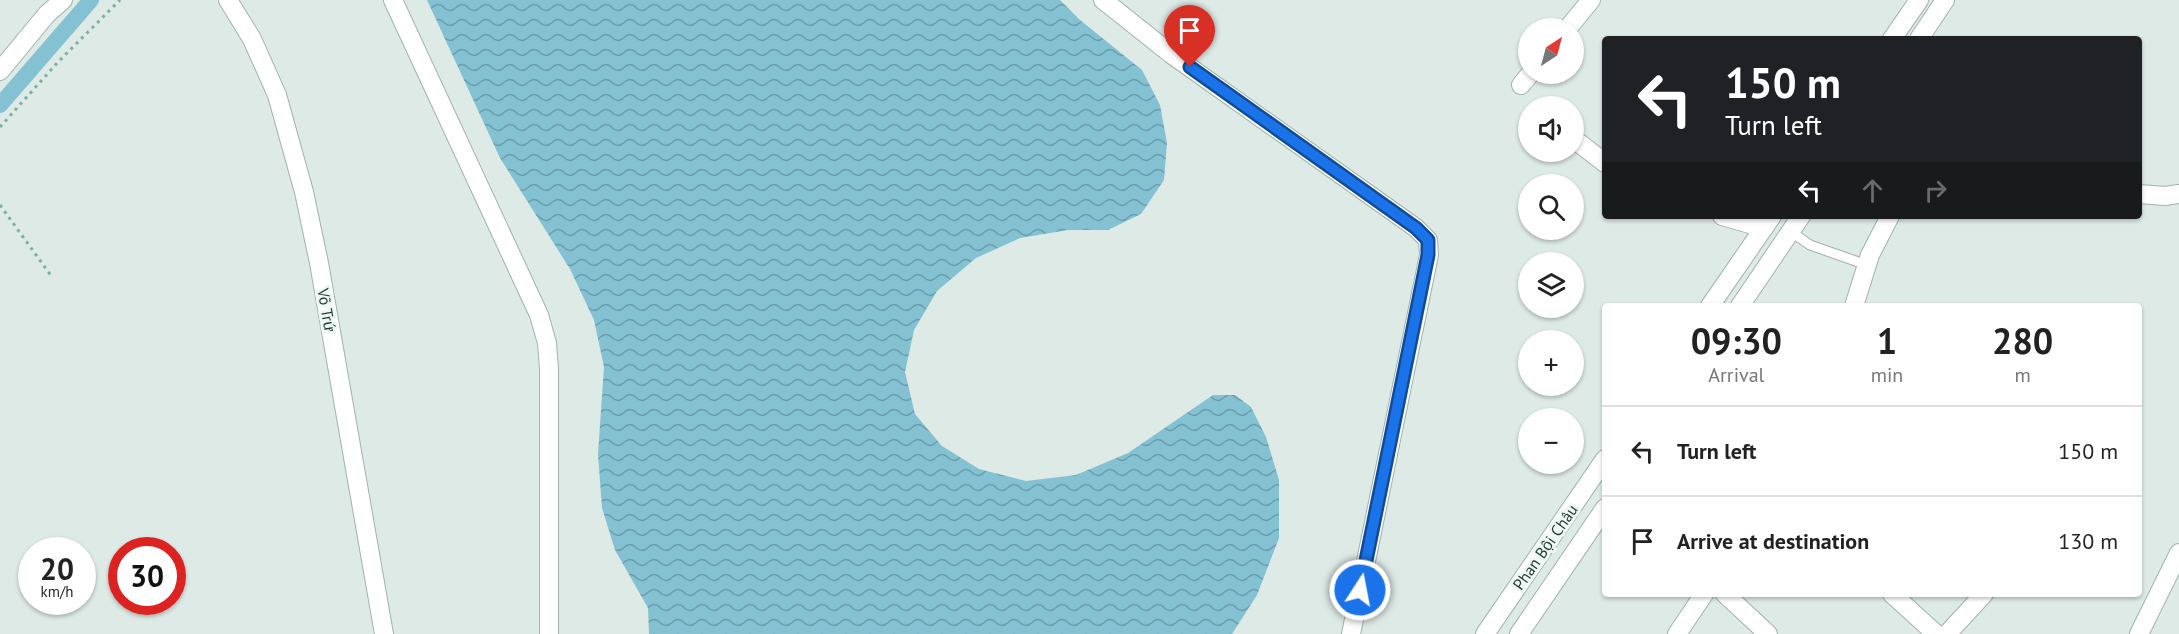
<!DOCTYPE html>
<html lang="en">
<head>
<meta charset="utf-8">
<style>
	:root { --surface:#fff; --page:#f6f6f6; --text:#222; --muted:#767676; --line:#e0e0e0 }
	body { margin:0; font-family:"PT Sans",sans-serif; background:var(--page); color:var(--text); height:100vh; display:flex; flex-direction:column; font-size:22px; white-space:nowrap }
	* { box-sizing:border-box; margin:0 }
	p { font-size:20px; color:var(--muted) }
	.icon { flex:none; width:33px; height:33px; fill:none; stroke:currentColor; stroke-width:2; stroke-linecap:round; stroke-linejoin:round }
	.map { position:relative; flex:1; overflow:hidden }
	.side { position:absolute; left:1602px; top:303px; width:540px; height:294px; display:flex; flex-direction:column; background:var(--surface); border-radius:6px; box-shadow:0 2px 4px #0004 }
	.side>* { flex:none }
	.banner { position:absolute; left:1602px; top:36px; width:540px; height:183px; border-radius:6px; box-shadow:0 2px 4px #0004; background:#202124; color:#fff; overflow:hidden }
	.needle { width:39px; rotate:36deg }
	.tools { position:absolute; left:1518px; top:18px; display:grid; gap:12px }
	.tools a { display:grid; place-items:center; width:66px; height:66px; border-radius:50%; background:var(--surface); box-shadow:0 2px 4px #0004; font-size:30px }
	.speed { position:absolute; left:18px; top:537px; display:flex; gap:12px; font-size:30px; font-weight:700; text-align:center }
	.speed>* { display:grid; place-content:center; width:78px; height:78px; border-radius:50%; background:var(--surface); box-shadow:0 2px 4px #0004; line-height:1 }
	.speed small { font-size:15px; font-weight:400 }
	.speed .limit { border:9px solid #d22; background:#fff; color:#111 }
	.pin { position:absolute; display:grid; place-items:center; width:51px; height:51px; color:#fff; margin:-62px -26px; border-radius:50% 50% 50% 0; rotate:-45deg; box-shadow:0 0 6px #0007 }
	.pin .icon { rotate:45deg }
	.me { position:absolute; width:66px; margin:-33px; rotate:11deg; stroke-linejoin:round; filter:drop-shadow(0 0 4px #0008) }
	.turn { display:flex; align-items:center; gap:21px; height:126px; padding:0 24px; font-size:27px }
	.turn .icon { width:78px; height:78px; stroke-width:2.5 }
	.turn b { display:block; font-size:42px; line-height:51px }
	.lanes { display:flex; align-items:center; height:57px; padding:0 24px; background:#0003; justify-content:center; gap:30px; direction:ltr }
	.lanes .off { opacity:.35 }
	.eta { display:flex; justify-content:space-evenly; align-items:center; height:102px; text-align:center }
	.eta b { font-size:36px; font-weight:700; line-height:42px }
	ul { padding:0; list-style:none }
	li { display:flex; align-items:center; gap:18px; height:90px; padding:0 24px; border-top:2px solid var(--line) }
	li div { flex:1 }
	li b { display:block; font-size:22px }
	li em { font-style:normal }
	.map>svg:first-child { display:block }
	.water { fill:url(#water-waves) }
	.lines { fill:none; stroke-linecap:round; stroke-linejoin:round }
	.canal { stroke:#84c1d2; stroke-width:16 }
	.service-casing { stroke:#a1b2ad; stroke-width:11 }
	.minor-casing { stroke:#a1b2ad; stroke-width:20 }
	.tertiary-casing { stroke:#a1b2ad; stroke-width:20 }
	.path { stroke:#7eafa3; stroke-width:3; stroke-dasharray:3 4.5; stroke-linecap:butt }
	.service { stroke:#fff; stroke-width:9 }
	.minor { stroke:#fff; stroke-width:18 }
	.tertiary { stroke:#fff; stroke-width:18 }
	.route-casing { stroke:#114b97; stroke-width:15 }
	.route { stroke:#1a73e8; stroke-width:10 }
	.labels { text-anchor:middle; stroke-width:6; stroke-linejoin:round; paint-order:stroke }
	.street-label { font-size:16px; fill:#1f3a35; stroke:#eff7f3 }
</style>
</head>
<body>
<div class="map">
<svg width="2179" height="634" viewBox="0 0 2179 634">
	<defs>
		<pattern id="water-waves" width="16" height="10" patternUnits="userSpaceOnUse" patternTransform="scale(1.5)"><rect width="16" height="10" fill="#84c1d2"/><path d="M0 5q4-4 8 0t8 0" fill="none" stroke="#6b9eab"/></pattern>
	</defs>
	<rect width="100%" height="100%" fill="#deeae6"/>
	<!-- water -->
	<path class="water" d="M427,0H1060L1080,20L1142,70L1160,105L1167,143L1164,180L1141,214L1108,230H1068L1020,238L976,258L937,291L914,330L905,372L915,414L942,446L979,469L1026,481L1076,475L1128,453L1213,395H1235L1251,407L1266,437L1279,480V538L1257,595L1232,634H649L648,608L615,550L602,508L598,454L604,367L594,320L570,269L500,158Z"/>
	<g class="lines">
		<!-- canal -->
		<path class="canal" d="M0,105L91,0"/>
		<defs>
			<path id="service" d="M1790,231L1810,245L1867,265"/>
			<path id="minor" d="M228,0L252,39L277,95L304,192L319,263L384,634
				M393,0L539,315L547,343L549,369V634
				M1103,0L1171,54L1416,228L1428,240L1429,255L1351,634
				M1568,28L1591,0
				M0,71L47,14L63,0
				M1521,85L1530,74
				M1579,143L1605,163
				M2139,194L2165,196L2179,194
				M1722,216L1764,228
				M1854,306L1870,255L1890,216
				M1725,594L1768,634
				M1892,594L1936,634
				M1677,634L1704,594
				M1947,634L1984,594
				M2139,634L2179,553"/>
			<path id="tertiary" d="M1892,39L1919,0
				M1919,39L1945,0
				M1710,306L1772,216
				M1740,306L1801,216
				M1485,634L1605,459
				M1519,634L1605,508"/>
		</defs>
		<!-- service casing -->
		<use href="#service" class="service-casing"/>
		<!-- minor casing -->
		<use href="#minor" class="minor-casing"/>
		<!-- tertiary casing -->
		<use href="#tertiary" class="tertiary-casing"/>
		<!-- path -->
		<path class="path" d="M0,127L58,62L120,0
			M0,205L52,277"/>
		<!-- service -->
		<use href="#service" class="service"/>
		<!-- minor -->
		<use href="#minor" class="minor"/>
		<!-- tertiary -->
		<use href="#tertiary" class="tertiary"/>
	</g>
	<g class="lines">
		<defs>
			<path id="route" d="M1190,67L1416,228L1428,240V255L1360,590"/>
		</defs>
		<!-- route casing -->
		<use href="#route" class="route-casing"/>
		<!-- route -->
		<use href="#route" class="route"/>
	</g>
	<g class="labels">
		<!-- street labels -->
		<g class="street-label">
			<text transform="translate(327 310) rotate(80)" y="6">Võ Trứ</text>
			<text transform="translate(1545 547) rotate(-55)" y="6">Phan Bội Châu</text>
		</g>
	</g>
</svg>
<div class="tools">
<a><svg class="needle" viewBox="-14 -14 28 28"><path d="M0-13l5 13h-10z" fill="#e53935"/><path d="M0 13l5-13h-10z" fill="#767676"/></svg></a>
<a><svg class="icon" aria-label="sound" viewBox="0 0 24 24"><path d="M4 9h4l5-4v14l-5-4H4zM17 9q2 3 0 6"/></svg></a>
<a><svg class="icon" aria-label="search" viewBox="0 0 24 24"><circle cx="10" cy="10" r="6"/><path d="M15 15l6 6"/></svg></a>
<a><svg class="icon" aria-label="layers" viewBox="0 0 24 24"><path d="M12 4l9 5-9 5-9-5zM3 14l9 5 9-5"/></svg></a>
<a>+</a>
<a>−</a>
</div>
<div class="speed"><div>20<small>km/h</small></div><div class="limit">30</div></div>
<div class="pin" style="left:1190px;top:67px;background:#d93025"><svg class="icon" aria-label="arrive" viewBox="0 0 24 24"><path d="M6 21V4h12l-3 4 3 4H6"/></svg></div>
<svg class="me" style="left:1360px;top:590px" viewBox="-20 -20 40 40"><circle r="17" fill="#1a73e8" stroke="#fff" stroke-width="3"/><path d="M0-11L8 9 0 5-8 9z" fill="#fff"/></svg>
<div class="banner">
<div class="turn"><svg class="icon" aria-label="left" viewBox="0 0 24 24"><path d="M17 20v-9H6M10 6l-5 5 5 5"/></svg><div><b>150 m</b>Turn left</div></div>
<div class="lanes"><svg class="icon" aria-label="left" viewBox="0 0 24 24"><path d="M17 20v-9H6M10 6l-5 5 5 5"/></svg><svg class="icon off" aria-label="ahead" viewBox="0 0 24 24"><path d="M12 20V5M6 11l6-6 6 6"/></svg><svg class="icon off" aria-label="right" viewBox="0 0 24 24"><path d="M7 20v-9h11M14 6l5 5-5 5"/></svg></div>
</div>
<section class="side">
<div class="eta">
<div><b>09:30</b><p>Arrival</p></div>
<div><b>1</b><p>min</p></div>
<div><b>280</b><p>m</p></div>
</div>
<ul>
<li><svg class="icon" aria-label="left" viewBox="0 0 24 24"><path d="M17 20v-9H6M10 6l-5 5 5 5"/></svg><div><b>Turn left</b></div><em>150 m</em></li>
<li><svg class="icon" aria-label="arrive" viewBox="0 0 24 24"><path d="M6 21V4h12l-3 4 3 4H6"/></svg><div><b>Arrive at destination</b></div><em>130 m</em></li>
</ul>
</section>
</div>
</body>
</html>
